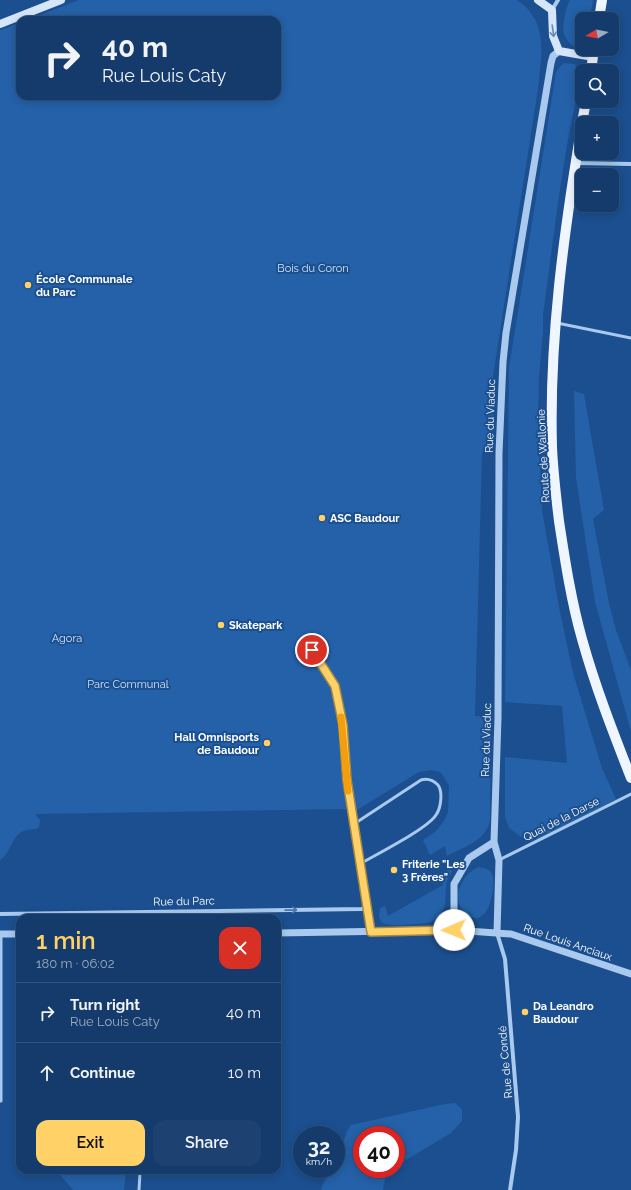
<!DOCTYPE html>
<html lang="en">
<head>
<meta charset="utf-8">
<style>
	:root { --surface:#143b6b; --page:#1d4271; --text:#f1f3f6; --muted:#9dadc1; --line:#33557e; --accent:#ffd166 }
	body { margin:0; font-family:Raleway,sans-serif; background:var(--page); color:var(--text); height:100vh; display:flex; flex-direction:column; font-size:15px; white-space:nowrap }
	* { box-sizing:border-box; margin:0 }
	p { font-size:13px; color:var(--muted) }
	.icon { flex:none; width:22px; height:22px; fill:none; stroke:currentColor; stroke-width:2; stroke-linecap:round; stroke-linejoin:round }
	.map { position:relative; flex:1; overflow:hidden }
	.drawer { position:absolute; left:16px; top:914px; width:265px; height:260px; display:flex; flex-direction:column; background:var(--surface); border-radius:12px; box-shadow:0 2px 10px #0003,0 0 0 1px var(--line) }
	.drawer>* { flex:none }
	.banner { position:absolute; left:16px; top:16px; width:265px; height:84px; border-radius:12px; box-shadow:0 2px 10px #0003,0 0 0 1px var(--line); background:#143b6b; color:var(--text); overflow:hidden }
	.needle { width:26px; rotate:260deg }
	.controls { position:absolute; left:575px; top:12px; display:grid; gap:8px }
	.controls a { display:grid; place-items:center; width:44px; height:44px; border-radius:8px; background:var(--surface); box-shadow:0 2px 10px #0003,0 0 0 1px var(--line); font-size:20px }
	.speed { position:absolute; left:293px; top:1126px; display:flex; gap:8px; font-size:20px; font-weight:700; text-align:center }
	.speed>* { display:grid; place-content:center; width:52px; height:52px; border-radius:50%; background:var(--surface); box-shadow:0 2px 10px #0003,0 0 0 1px var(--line); line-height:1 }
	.speed small { font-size:10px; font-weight:400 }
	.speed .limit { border:6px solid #d22; background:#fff; color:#111 }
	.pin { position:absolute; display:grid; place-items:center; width:34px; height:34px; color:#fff; margin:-17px; border:2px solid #fff; border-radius:50%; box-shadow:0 1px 4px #0007 }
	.me { position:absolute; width:44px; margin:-22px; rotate:269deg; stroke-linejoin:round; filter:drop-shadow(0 0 3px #0008) }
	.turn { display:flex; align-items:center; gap:14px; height:84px; padding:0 20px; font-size:18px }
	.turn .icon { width:52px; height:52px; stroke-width:2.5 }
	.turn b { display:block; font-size:28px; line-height:34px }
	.round { display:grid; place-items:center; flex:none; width:42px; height:42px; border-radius:12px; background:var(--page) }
	.overview { display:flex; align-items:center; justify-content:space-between; height:68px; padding:0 20px }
	h1 { font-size:24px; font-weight:600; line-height:30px; color:var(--accent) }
	.button { display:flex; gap:8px; margin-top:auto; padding:8px 20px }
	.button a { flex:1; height:46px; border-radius:12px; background:var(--accent); color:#111; font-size:16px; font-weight:600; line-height:46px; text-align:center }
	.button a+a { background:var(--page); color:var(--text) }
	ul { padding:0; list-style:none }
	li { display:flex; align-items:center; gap:12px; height:60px; padding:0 20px; border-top:1px solid var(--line) }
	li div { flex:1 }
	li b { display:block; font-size:15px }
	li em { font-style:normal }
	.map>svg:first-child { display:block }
	.green { fill:#2461a8 }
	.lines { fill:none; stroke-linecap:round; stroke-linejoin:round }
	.service { stroke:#a9c9ee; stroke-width:3 }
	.minor { stroke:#a9c9ee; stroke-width:4 }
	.tertiary { stroke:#a9c9ee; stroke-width:7 }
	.secondary { stroke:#d6e6fa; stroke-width:8 }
	.primary { stroke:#f0f6ff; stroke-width:10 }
	.oneway { stroke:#668bba }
	.oneway2 { stroke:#4674ac }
	.route-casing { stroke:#a68842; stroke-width:10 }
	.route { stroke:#ffd166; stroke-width:7 }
	.slow { stroke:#f59e0b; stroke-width:7 }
	.poi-dot { fill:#ffd166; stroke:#1b4f8f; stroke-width:1.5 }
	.labels { text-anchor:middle; stroke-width:4; stroke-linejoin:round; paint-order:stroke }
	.park-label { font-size:11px; fill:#cfe3fa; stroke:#1b4f8f }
	.poi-label { font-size:11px; font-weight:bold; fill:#fff; stroke:#1b4f8f; text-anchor:start }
	.street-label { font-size:11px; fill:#fff; stroke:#1b4f8f }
</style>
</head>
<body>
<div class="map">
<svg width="631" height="1190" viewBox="0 0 631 1190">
	<rect width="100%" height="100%" fill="#1b4f8f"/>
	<!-- green -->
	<path class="green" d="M79,0H517C550,22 541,56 538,89L493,376V453H482L475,716L491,717L490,820C487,841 463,847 447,856L445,846L430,855L423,840L435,832L444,821L448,812L449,786L444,777L440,772L432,770L419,772L352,813L351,809L35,814L40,820L39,827C34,831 29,828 24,831C11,836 11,854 0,860V30L20,23V96H277V20H27Z
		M570,0H593L590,19H582V46C574,50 567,42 564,34C562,27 566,5 570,0Z
		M563,63L575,64C584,77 574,108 571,123C559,186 552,251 543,315V332L539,377L538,427L542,510L559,607L573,673L602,768L616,799L548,835L535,839H524L509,828L505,817V757L567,763L562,706L505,702L509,368L556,72Z
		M574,391L584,394L604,510L593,519L609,603L616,630L631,670V732L595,602L576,478Z
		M479,867C484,868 490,869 492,874C496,883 491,907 484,914C482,916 479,917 477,919C472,917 467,915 463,911C451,896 463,873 479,867Z
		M449,869L452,871C451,875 449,876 448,879C443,890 449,906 440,915C437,919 432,922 427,923C419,924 389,927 383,923C378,920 379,914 380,909L385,905L388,916L443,885L441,873Z
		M455,1103L462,1109V1121L451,1133L396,1166V1135H362V1169H392L386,1173L383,1190H322L321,1188L325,1180L334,1169H336V1164L347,1131L351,1125L445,1104Z
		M56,1170H126L124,1190H73Z"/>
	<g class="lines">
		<!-- service -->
		<path class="service" d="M557,323L631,338
			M312,650L335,686L343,725L347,780L367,906
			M354,824L421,780C428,778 433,780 438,785C443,792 441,808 436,815C427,829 377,854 360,864
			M499,860L631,794
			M1,1101V935
			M139,1190L140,1173"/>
		<!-- minor -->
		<path class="minor" d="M552,10L558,0
			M576,163L631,164
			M0,914L362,909L367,906L371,932
			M497,933L505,959L518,1117L516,1150L510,1190"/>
		<!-- tertiary -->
		<path class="tertiary" d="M454,930V884L469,858L494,842
			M277,933L454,930L511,934L631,974
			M497,933L499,860L494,842L498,718L499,453L503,362L506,333L551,63L553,56L559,51
			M0,934H20"/>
		<!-- secondary -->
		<path class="secondary" d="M538,0L552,10L553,36L559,51L593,57
			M0,24L61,0"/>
		<!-- primary -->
		<path class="primary" d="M599,19L602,0
			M591,71L594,49
			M582,123L586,101
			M582,124C564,231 549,339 552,447C553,472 556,496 559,521C565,560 571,600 582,639C595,686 613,732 631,778"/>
	</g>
	<!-- one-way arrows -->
	<defs><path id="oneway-shaft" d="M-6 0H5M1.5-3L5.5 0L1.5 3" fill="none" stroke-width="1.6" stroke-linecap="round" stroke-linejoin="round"/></defs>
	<use class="oneway" href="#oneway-shaft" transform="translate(553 31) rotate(82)"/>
	<use class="oneway2" href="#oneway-shaft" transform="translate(291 910) rotate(-1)"/>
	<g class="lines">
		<defs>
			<path id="route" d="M312,650L335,686L343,725L347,780L371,932L454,930"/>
		</defs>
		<!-- route casing -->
		<use href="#route" class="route-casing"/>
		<!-- route -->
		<use href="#route" class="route"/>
		<!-- slow -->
		<path class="slow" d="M341,717L348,791"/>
	</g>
	<!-- markers -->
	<g class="poi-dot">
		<circle cx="28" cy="285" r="4"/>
		<circle cx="322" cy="518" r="4"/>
		<circle cx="221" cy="625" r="4"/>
		<circle cx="267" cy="743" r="4"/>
		<circle cx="394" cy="870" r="4"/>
		<circle cx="525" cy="1012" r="4"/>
	</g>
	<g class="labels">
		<!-- park labels -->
		<g class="park-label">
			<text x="313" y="272">Bois du Coron</text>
			<text x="67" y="642">Agora</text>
			<text x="128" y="688">Parc Communal</text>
		</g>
		<!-- poi labels -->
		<g class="poi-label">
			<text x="36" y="283">École Communale<tspan x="36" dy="13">du Parc</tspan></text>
			<text x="330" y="522">ASC Baudour</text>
			<text x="229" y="629">Skatepark</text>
			<text x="259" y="741" text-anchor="end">Hall Omnisports<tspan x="259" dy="13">de Baudour</tspan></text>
			<text x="402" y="868">Friterie "Les<tspan x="402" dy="13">3 Frères"</tspan></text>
			<text x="533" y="1010">Da Leandro<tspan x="533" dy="13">Baudour</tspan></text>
		</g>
		<!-- street labels -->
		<g class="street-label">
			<text transform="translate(490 416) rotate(-88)" y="4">Rue du Viaduc</text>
			<text transform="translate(543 456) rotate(-93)" y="4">Route de Wallonie</text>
			<text transform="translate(486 740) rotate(-88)" y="4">Rue du Viaduc</text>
			<text transform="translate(561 819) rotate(-27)" y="4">Quai de la Darse</text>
			<text transform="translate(184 901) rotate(-1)" y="4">Rue du Parc</text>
			<text transform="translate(568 942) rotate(19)" y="4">Rue Louis Anciaux</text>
			<text transform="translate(505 1062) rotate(-95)" y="4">Rue de Condé</text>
		</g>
	</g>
</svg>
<div class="controls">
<a><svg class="needle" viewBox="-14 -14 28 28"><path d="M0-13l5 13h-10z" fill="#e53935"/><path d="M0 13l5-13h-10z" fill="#9dadc1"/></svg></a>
<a><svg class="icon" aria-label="search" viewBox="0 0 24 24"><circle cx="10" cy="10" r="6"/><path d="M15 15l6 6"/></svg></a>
<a>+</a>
<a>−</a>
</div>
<div class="speed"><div>32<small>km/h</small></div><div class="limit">40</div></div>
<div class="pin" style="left:312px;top:650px;background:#d93025"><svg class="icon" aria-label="arrive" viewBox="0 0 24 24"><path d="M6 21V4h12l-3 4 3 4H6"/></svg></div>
<svg class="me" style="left:454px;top:930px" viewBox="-20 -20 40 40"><circle r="19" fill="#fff"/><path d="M0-13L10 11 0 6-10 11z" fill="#ffd166"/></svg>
<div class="banner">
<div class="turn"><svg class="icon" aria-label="right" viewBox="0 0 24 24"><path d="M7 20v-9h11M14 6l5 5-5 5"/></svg><div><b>40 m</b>Rue Louis Caty</div></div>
</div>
<section class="drawer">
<div class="overview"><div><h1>1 min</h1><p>180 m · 06:02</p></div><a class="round" style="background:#d93025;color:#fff"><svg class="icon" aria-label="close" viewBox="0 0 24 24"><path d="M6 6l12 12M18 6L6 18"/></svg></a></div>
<ul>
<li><svg class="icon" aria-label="right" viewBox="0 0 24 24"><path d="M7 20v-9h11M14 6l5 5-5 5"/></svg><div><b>Turn right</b><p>Rue Louis Caty</p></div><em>40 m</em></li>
<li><svg class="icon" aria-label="ahead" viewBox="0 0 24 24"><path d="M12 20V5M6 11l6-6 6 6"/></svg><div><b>Continue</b></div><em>10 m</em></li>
</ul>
<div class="button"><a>Exit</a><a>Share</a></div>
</section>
</div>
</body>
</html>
